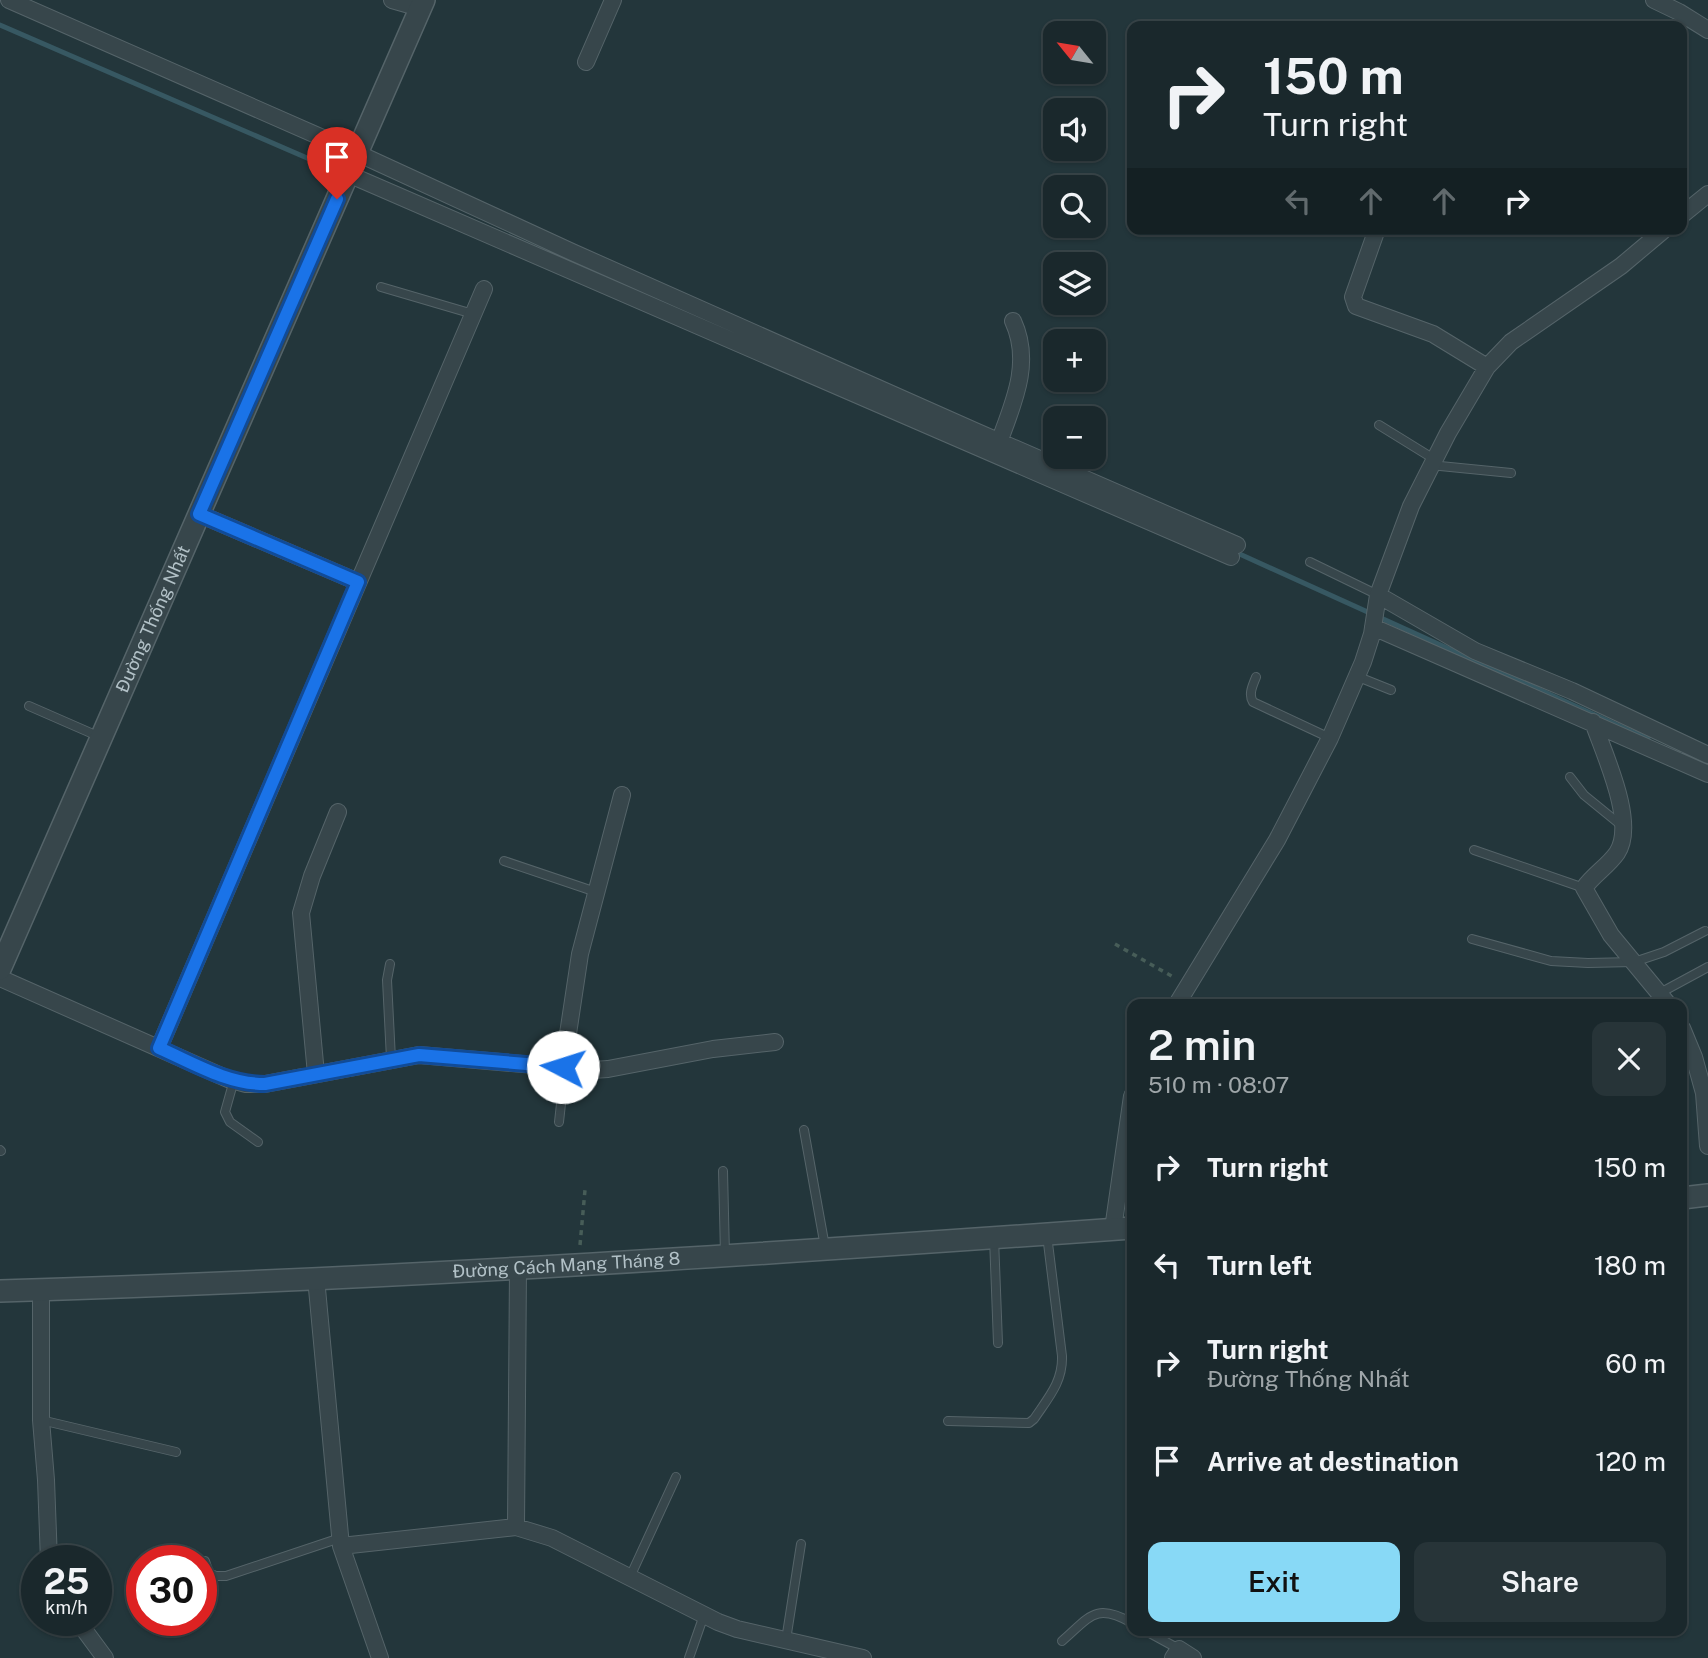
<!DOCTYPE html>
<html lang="en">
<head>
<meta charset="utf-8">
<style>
	:root { --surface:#1a282c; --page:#273438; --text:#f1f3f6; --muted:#9fa6a9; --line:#384448; --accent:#88d9f6 }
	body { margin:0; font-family:"Public Sans",sans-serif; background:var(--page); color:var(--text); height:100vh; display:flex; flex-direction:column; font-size:26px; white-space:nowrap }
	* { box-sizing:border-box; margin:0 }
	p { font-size:23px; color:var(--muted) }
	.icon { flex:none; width:38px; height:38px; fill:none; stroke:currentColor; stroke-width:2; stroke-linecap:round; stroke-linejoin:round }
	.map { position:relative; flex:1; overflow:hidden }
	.details { position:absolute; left:1127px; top:999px; width:560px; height:637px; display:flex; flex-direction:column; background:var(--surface); border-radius:14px; box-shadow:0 2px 5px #0004,0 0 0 2px var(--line) }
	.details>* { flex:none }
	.top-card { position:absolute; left:1127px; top:21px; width:560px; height:214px; border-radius:14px; box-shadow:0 2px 5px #0004,0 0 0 2px var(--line); background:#1a282c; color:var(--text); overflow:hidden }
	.needle { width:46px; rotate:300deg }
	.buttons { position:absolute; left:1043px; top:21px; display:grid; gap:14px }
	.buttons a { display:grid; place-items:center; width:63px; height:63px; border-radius:14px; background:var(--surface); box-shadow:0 2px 5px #0004,0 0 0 2px var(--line); font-size:35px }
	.speed { position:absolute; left:21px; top:1545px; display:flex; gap:14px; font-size:35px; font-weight:700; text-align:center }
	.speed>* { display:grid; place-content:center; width:91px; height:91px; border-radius:50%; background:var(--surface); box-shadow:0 2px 5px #0004,0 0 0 2px var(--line); line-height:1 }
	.speed small { font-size:18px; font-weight:400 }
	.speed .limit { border:10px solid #d22; background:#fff; color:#111 }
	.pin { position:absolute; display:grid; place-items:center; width:60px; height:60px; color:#fff; margin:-72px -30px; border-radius:50% 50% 50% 0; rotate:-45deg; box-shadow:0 0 7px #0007 }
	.pin .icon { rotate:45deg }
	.me { position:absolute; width:77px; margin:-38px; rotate:275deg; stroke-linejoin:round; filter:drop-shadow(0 0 5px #0008) }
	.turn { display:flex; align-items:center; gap:24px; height:147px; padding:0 21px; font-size:32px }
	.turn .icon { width:91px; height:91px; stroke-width:2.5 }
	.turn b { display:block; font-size:49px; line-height:60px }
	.lanes { display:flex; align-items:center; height:66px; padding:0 21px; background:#0003; justify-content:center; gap:35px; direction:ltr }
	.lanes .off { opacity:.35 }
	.round { display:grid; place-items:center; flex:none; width:74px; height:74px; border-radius:14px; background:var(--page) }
	.overview { display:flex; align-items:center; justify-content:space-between; height:119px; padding:0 21px }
	h1 { font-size:42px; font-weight:600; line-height:52px }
	.primary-button { display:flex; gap:14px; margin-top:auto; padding:14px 21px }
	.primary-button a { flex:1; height:80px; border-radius:14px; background:var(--accent); color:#111; font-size:28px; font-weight:600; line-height:80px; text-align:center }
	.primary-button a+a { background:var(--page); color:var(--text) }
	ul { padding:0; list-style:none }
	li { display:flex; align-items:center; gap:21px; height:98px; padding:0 21px }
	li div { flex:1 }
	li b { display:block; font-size:26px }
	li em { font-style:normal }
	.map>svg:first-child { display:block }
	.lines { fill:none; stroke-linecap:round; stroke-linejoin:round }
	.stream { stroke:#375862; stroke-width:5 }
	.service-casing { stroke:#556469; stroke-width:10 }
	.minor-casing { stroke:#556469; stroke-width:18 }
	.tertiary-casing { stroke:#556469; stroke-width:24 }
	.path { stroke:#475d58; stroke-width:3.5; stroke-dasharray:5 5; stroke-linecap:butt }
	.service { stroke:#37464b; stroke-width:8 }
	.minor { stroke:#37464b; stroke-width:16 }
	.tertiary { stroke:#37464b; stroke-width:21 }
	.route-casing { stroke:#114b97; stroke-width:18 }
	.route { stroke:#1a73e8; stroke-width:12 }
	.labels { text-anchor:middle; stroke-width:5; stroke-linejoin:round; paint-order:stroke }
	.street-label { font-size:18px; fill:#b2c1c7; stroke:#1c2b30 }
</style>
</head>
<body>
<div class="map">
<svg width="1708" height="1658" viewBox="0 0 1708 1658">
	<rect width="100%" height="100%" fill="#23363b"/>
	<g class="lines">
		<!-- stream -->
		<path class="stream" d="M0,25L344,174
			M1233,551L1648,739"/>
		<defs>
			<path id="service" d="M381,287L473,314
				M1379,425L1434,459
				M1430,465L1511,473
				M1310,562L1378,595
				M1356,676L1391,690
				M1256,677C1253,685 1248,694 1253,702L1330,738
				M29,706L100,737
				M1570,777L1584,795L1622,826
				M1474,850L1584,888
				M504,861L596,892
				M1472,939L1551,961L1588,963L1634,962L1664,952L1705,931
				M390,964L387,980L391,1059
				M1660,993L1708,967
				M234,1080L225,1112L230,1122L258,1142
				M559,1122L565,1067
				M804,1130L825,1247
				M0,1150L1,1151
				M723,1171L725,1255
				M994,1238L998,1343
				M41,1420L176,1452
				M948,1421L1029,1423L1034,1419C1048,1398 1063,1382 1062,1356L1047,1235
				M205,1561L209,1573L216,1576H226L340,1538
				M630,1577L676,1477
				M1146,1631L1179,1649
				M786,1640L801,1544
				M1062,1641C1090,1617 1095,1602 1132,1623
				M689,1658L704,1615"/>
			<path id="minor" d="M9,0L357,153L572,252L975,431L1237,545
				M392,0L420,8
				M1654,0L1679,12L1708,30
				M586,62L613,0
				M348,174L1231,557
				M1682,215L1708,194
				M1377,229L1353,297L1356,306L1433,334L1487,367
				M999,442C1014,402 1032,362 1013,321
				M199,514L358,582
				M1378,595L1475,651L1572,691L1708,755
				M1373,627L1708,774
				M1593,722C1604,754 1637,823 1617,853C1608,866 1593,875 1584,888L1611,935L1668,1004
				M0,978L228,1079L246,1084H265L419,1055L592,1070L608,1069L713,1049L775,1042
				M1177,1004L1277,840L1330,738L1363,662L1372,634L1378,595L1411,506L1448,433L1487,367L1511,342L1621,266L1665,229
				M1682,1028L1694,1057L1704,1093L1708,1146
				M159,1048L484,289
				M563,1067L580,954L622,795
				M316,1074L301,913L312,876L338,812
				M1113,1229L1132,1096
				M316,1278L341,1546L380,1658
				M41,1290V1420L46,1480L49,1561
				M516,1527L518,1268
				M341,1546L516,1527L552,1538L718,1622L737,1629L863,1658
				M77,1620L105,1658
				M1173,1658L1179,1649L1193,1658"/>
			<g id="tertiary">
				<path id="s1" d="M0,969L424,0"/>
				<path d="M1682,1198L1708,1195"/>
				<path id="s2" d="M0,1291C378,1280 755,1255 1132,1228"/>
			</g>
		</defs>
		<!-- service casing -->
		<use href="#service" class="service-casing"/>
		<!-- minor casing -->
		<use href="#minor" class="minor-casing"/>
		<!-- tertiary casing -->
		<use href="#tertiary" class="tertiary-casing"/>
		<!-- path -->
		<path class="path" d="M1115,944L1175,978
			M580,1245L585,1190"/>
		<!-- service -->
		<use href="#service" class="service"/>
		<!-- minor -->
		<use href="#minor" class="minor"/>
		<!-- tertiary -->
		<use href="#tertiary" class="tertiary"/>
	</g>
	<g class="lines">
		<defs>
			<path id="route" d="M337,199L199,514L358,582L159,1048C193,1063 227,1084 265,1084L419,1055L563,1067"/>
		</defs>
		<!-- route casing -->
		<use href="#route" class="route-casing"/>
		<!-- route -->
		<use href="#route" class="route"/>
	</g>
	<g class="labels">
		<!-- street labels -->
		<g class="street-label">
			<text dy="6" stroke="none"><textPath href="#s1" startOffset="382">Đường Thống Nhất</textPath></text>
			<text dy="6" stroke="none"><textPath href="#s2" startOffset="567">Đường Cách Mạng Tháng 8</textPath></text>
		</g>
	</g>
</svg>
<div class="buttons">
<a><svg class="needle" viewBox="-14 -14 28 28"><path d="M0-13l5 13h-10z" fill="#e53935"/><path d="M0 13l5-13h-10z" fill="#9fa6a9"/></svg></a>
<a><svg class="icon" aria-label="sound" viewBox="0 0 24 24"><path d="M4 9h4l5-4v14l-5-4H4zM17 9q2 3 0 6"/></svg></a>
<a><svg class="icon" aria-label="search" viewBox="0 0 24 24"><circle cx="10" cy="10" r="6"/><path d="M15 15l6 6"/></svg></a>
<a><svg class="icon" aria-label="layers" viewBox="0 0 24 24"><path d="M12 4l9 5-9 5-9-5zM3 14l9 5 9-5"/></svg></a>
<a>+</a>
<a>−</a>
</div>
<div class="speed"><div>25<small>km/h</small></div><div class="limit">30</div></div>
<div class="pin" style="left:337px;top:199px;background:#d93025"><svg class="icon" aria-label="arrive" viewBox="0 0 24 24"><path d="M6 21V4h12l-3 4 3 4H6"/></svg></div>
<svg class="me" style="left:563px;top:1067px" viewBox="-20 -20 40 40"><circle r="19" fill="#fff"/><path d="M0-13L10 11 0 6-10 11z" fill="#1a73e8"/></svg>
<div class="top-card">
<div class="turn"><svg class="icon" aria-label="right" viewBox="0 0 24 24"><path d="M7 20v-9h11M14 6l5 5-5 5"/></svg><div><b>150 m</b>Turn right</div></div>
<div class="lanes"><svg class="icon off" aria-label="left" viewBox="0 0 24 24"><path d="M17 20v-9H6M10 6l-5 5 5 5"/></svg><svg class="icon off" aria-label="ahead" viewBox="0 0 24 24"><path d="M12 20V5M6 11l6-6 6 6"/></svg><svg class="icon off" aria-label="ahead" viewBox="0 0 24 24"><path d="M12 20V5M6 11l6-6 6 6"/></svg><svg class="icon" aria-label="right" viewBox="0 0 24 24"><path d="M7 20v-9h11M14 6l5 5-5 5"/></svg></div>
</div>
<section class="details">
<div class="overview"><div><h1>2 min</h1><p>510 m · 08:07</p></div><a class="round"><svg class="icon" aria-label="close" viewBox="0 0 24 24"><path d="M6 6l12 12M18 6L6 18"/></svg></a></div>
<ul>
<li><svg class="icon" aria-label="right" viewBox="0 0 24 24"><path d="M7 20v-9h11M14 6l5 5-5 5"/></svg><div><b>Turn right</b></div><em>150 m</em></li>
<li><svg class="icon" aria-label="left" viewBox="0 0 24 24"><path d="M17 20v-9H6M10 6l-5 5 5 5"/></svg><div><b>Turn left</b></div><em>180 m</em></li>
<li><svg class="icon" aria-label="right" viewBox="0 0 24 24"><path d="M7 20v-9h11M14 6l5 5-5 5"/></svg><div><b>Turn right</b><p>Đường Thống Nhất</p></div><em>60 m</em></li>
<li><svg class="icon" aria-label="arrive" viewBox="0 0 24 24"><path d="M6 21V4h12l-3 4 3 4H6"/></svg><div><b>Arrive at destination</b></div><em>120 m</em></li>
</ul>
<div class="primary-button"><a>Exit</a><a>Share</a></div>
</section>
</div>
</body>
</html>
